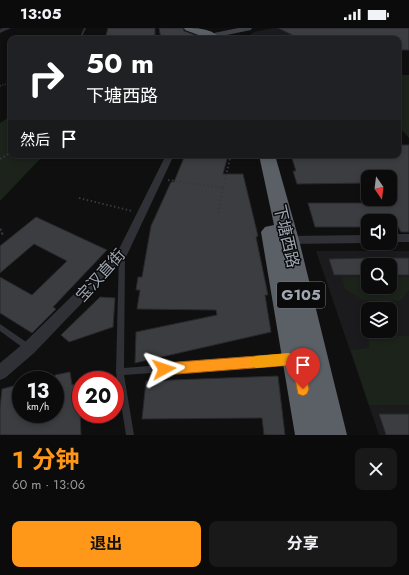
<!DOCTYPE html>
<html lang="zh">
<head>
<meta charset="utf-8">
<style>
	:root { --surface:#0b0b0c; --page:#19191a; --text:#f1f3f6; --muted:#9a9b9d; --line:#2b2b2d; --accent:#ff9818 }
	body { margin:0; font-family:Jost,"Noto Sans SC",sans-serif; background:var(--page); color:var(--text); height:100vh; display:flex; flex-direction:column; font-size:15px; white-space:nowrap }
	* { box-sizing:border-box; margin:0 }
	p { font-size:13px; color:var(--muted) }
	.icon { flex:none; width:22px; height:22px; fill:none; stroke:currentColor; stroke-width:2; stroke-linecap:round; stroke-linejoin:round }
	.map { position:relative; height:407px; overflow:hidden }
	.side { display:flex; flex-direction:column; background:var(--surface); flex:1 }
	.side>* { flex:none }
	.guide { position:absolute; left:8px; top:8px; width:393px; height:122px; border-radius:8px; box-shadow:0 2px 6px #0003,0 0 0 1px var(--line); background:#202124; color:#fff; overflow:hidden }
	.needle { width:26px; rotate:166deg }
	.buttons { position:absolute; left:361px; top:142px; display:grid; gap:8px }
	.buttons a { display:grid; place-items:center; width:36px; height:36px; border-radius:8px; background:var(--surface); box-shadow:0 2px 6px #0003,0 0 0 1px var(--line); font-size:20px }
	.speed { position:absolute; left:12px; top:343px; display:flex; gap:8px; font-size:20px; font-weight:700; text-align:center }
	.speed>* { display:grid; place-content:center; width:52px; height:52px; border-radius:50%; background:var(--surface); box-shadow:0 2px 6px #0003,0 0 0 1px var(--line); line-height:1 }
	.speed small { font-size:10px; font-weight:400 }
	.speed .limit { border:6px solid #d22; background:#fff; color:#111 }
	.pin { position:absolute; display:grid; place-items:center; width:34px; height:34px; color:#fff; margin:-41px -17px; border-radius:50% 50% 50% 0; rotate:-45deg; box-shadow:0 0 4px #0007 }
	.pin .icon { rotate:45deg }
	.me { position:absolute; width:44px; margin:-22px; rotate:85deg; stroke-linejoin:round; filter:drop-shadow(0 0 3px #0008) }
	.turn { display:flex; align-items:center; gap:14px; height:84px; padding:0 12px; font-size:18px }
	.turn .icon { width:52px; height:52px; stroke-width:2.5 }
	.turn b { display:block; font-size:28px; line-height:34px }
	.then { display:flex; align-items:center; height:38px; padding:0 12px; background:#0003; gap:8px; font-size:15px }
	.round { display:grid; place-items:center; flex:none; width:42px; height:42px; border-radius:8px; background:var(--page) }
	.overview { display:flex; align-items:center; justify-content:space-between; height:68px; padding:0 12px }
	h1 { font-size:24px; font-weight:700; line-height:30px; color:var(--accent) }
	.cta { display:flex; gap:8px; margin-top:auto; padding:8px 12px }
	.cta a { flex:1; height:46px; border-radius:8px; background:var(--accent); color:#111; font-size:16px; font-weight:700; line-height:46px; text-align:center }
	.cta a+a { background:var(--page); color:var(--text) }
	.status { display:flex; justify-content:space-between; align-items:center; height:28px; padding:0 20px; background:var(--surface); direction:ltr }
	.status svg { height:11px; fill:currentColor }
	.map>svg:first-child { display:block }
	.built { fill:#1b1b1d; fill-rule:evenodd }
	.green { fill:#1b231b }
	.building { fill:#3b3d41; stroke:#29292d }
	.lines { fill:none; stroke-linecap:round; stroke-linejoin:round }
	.path-far2 { stroke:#36383d; stroke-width:1.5; stroke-dasharray:1 1.5; stroke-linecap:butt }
	.path-far1 { stroke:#36383d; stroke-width:2; stroke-dasharray:1.5 2.5; stroke-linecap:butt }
	.path { stroke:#36383d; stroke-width:2.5; stroke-dasharray:2 3; stroke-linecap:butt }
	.lane { fill:#303136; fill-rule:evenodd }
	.street { fill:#303136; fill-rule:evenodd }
	.secondary { fill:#3e4146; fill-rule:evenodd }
	.highway { fill:#5b6067; fill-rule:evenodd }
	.route { fill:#ff9818; stroke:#a66310 }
	.slow { fill:#f59e0b }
	.labels { text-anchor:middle; stroke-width:3; stroke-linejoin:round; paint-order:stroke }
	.shield { fill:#0a0a0b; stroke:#727881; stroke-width:1 }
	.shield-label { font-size:15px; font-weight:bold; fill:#9fa7b3 }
	.street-label { font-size:16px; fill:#9fa7b3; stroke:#0a0a0b }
</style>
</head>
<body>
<div class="status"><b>13:05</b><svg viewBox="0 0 49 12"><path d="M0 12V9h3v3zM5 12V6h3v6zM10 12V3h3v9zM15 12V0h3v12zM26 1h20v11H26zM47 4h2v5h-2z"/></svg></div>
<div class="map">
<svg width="409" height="407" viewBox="0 0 409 407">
	<rect width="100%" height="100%" fill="#0f0f10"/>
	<!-- built -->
	<path class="built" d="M273,0H360V11H244L254,4Z
		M316,223H409V407H379ZM368,237H390V259H368ZM368,281H390V303H368Z"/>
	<!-- green -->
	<path class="green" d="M398,47H409V110L398,98Z
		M11,88V127H48L39,132L0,173V95Z
		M342,249H368V259H390V249H409V262L400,273L363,272L345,261Z
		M368,307L409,308V377H369L351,322L369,320Z"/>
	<!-- building -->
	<path class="building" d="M108,0H155V8L105,11Z
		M159,0H183L184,3L198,8L192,11H161Z
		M278,0H409V22H398V11H359L321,8V11H296V9Z
		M398,117H409V204H401L395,193H368V199H315L308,175H384L382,171H390V149H368V155L297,156L293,143H296L291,127H398Z
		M185,127H228L223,146H243L258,208L256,209L268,267H265L271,304L135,335L136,304L217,287L216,282L137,281L140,262H136L138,249H142L151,198L171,154H174Z
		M36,189L107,222L53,279L56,281L32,305L0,285V249L32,267L67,233L34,216L0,245V218Z
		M368,230V247H334L329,231Z
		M390,230H409V247H390Z
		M100,269L115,270L113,299L69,314L61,307Z
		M70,344L72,357L79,356L81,407H0V380L2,361L21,356V386H55V347Z
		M278,348L285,407H264L262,390L142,391L146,353Z
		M379,386H409V407H386Z"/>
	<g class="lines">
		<!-- path-far2 -->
		<path class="path-far2" d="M0,58L11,54"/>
		<!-- path-far1 -->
		<path class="path-far1" d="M0,131L11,124
			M168,152L223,160L231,127
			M79,170L132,183
			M218,185L223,160"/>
		<!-- path -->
		<path class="path" d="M0,201L3,205L0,207"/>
		<!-- lane -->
		<path class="lane" d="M84,0H86L81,11H79Z
			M120,224H124L125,226L124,340L289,327L292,328L293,331L292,334L289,335L124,347L134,407H126L116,344L119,226Z
			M0,296L32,318L33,320L32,322L29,323L26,322L0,303Z"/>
		<!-- street -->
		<path class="street" d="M3,0H11L0,5V1Z
			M217,5L219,6V8L205,11H193Z
			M166,127H174L126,229L34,325L5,350L0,352V335L24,315L118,223Z
			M390,206H409V214H390Z
			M368,207V215L288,216L284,215L282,212L284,209L288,208Z"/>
		<!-- secondary -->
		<path class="secondary" d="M238,0H252L251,2L217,9L213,7L214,5Z"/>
		<!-- highway -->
		<path class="highway" d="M184,0C197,0 212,0 221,11H209L185,2Z
			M259,127H275L299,212L347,407H295L261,204L265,199L274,197Z"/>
	</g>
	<!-- route -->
	<path class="route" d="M297,325L301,327L303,331L309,361L307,366L303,368L298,366L292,337L164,347L160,345L158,341L160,337L164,335Z"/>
	<!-- slow -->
	<path class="slow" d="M289,325L293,327L295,331L293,335L289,337L256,340L252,338L250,334L252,330L256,328Z"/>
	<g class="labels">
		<!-- shield labels -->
		<rect class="shield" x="277" y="254" width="48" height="26" rx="3"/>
		<g class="shield-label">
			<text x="301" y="272">G105</text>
		</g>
		<!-- street labels -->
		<g class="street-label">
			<text transform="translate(287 208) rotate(77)" y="6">下塘西路</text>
			<text transform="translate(100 247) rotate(-48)" y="6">宝汉直街</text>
		</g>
	</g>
</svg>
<div class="buttons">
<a><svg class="needle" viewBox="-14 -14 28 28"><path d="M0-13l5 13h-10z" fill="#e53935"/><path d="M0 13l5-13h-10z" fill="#9a9b9d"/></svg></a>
<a><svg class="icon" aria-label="sound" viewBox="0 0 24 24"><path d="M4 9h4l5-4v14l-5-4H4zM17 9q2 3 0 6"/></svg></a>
<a><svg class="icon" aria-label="search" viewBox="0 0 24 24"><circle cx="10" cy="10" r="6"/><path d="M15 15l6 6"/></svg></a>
<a><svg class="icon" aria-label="layers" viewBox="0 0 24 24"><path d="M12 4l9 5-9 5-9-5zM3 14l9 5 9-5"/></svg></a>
</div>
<div class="speed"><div>13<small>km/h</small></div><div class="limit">20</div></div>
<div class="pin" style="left:303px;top:361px;background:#d93025"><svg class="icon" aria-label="arrive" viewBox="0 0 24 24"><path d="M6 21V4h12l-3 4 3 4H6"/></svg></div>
<svg class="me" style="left:164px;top:341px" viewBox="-20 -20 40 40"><path d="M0-17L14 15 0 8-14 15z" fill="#ff9818" stroke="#fff" stroke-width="4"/></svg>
<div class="guide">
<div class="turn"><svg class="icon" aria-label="right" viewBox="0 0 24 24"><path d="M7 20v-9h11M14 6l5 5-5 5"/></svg><div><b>50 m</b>下塘西路</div></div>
<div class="then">然后<svg class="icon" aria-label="arrive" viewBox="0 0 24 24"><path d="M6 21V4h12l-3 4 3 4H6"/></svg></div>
</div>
</div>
<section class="side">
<div class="overview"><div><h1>1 分钟</h1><p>60 m · 13:06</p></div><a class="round"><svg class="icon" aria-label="close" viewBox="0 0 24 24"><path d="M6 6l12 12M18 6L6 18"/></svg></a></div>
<div class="cta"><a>退出</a><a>分享</a></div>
</section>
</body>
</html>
